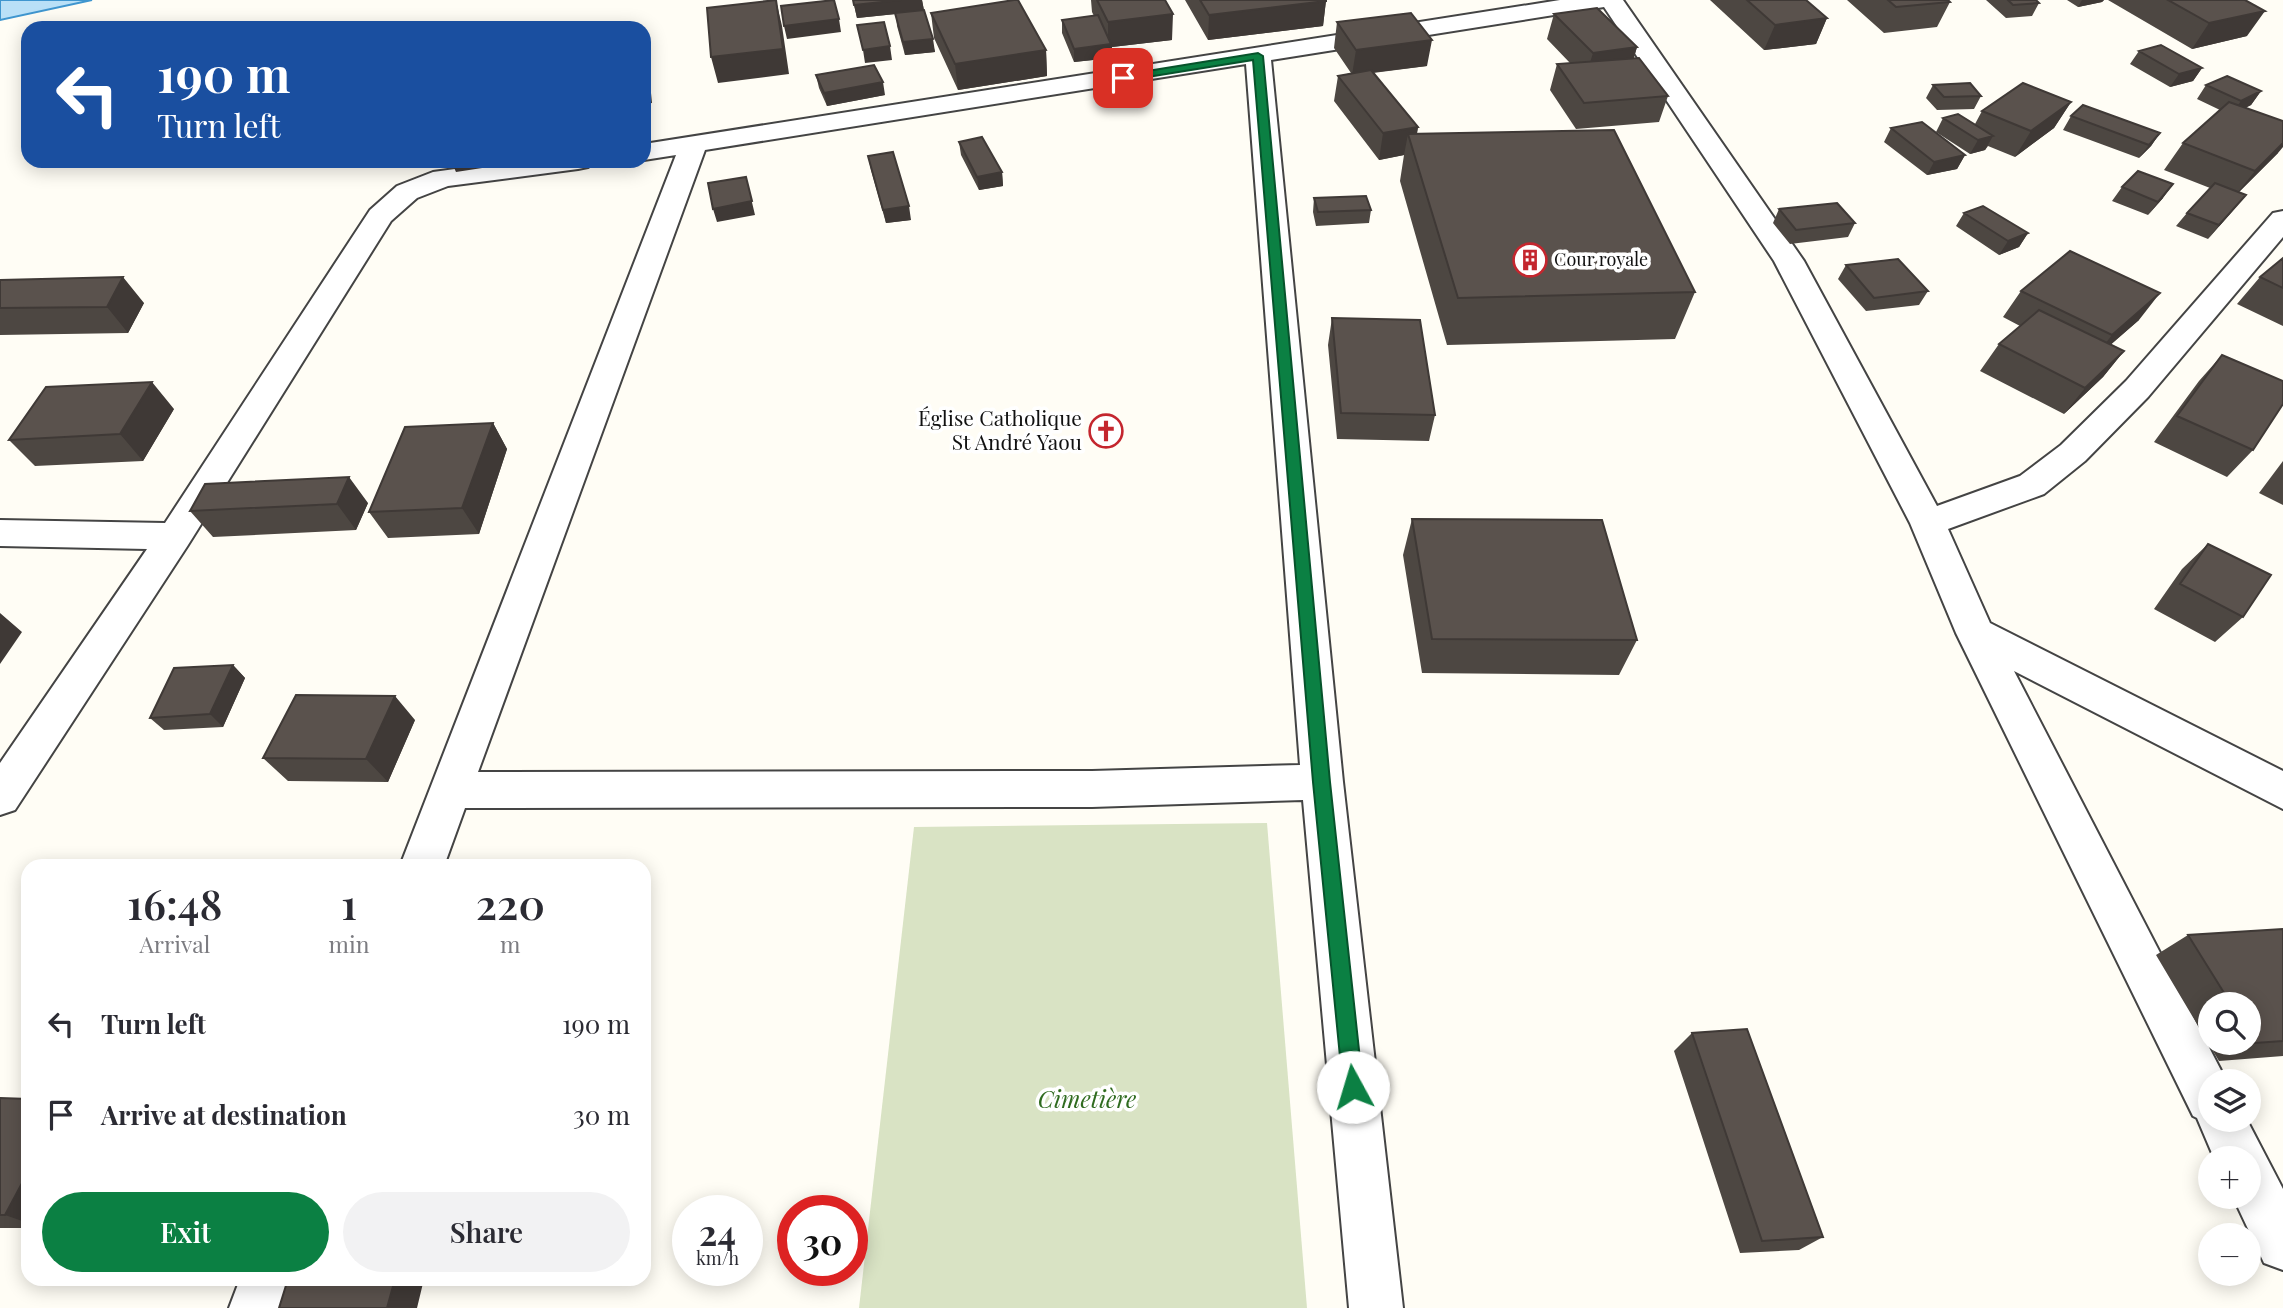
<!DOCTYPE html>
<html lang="en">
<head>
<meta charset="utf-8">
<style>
	:root { --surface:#fff; --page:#f2f2f3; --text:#2b2b33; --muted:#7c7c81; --accent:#0b8043 }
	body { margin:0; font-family:"Playfair Display",serif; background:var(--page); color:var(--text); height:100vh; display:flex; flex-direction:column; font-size:26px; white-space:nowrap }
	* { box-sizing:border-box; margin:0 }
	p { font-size:23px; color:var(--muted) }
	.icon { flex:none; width:38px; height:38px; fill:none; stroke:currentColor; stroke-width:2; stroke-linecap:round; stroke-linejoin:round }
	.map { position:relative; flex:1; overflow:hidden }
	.details { position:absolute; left:21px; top:859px; width:630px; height:427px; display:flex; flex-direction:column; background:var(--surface); border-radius:21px; box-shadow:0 4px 18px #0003 }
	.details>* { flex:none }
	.banner { position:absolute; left:21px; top:21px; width:630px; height:147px; border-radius:21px; box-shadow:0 4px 18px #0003; background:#1a4fa0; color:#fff; overflow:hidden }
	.tools { position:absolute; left:2198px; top:992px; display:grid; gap:14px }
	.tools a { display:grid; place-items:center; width:63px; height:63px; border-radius:50%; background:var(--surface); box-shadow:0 4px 18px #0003; font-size:35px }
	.speed { position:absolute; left:672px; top:1195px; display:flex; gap:14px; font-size:35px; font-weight:700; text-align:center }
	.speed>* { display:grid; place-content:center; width:91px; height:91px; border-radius:50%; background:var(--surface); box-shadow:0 4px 18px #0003; line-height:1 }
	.speed small { font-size:18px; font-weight:400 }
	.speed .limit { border:10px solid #d22; background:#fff; color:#111 }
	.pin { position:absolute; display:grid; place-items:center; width:60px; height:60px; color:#fff; margin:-30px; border-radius:14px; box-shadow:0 4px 10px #0006 }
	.me { position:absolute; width:77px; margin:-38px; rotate:354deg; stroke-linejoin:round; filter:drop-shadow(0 0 5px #0008) }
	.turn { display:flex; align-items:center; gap:24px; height:147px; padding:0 21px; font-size:32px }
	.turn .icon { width:91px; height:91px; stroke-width:2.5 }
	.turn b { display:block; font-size:49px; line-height:60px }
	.eta { display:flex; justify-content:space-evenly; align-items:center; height:119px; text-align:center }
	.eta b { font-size:42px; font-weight:600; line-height:49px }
	.cta { display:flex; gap:14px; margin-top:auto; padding:14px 21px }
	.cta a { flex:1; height:80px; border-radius:42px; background:var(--accent); color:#fff; font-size:28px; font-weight:600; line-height:80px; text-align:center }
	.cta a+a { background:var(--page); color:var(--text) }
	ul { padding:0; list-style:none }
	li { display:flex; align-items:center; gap:21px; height:91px; padding:0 21px }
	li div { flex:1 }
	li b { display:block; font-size:26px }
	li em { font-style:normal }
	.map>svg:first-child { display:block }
	.cemetery { fill:#d9e3c4 }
	.water { fill:#b9e0f7; stroke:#3f96cf; stroke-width:2 }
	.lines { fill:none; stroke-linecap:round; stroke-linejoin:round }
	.minor-casing { stroke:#444; stroke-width:4 }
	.minor { fill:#fff; fill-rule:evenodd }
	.wall { fill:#4d4742; fill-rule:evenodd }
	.shaded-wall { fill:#3f3936 }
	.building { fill:#5a524d; stroke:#3f3936; stroke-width:2 }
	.route { fill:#0b8043; stroke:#07532c; stroke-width:2 }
	.labels { text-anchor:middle; stroke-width:7; stroke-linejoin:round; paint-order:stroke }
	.far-poi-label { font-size:18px; fill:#111; stroke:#fff; text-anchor:start }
	.poi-label { font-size:21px; fill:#111; stroke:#fff; text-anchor:end }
	.near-park-label { font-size:24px; font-style:italic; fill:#2f6b1f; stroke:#fff }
</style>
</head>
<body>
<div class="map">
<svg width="2283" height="1308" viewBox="0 0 2283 1308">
	<rect width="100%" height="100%" fill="#fffdf5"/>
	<!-- cemetery -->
	<path class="cemetery" d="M1267,823L1307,1308H859L914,827Z"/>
	<!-- water -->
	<path class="water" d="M0,0H92L0,20Z"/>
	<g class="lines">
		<defs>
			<path id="minor" d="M1560,0H1623L1804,261L1937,506L2020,476L2061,445L2126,381L2273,213L2283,211V237L2148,397L2085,461L2044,494L1948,529L1990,623L2283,771V809L2014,671L2227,1082H2210V1120H2247L2283,1189V1270L2264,1263L2233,1197H2249V1158H2214L2197,1118L2193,1116L1956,633L1910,523L1774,261L1604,7L1271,60L1343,782L1403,1308H1349L1303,800L1092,807L465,808L444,866H400L676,155L644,160V144ZM1246,64L1300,765L1092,771L478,772L705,150Z
				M513,161H591L588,167L578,169L448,186L417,198L391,221L188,545L15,810L0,815V763L147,549L0,546V520L165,523L370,210L397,186L433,172Z
				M240,1279H293L283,1308H229Z"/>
		</defs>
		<!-- minor casing -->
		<use href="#minor" class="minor-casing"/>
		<!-- minor -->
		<use href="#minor" class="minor"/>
	</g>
	<!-- wall -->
	<path class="wall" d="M853,0H922L924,10L935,52L905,55L897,26L896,14L857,18Z
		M1091,0H1165L1172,40L1112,47V58L1074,62L1062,33V20L1094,16L1092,12Z
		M1185,0H1326L1323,26L1208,40Z
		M1710,0H1806L1827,18L1816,44L1764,50Z
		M1847,0H1948L1950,2L1937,27L1884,33Z
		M1986,0H2036L2039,3L2032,16L2006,18Z
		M2067,0H2104L2102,2L2078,7Z
		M2108,0H2245L2247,36L2192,49Z
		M931,13L1046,50L1047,76L958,90L934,38Z
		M1554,14L1637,47L1634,58L1668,96L1659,122L1576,129L1550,90L1557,64L1570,63L1547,39Z
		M1337,22L1427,66L1373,73L1418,127L1417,134L1695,292L1675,339L1447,345L1400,181L1404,155L1379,160L1334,101L1338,76L1351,73L1334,48Z
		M2139,51L2202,68L2193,81L2170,87L2130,64Z
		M816,75L885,95L827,106L819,88Z
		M1933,85L1981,96L1974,109L1937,110L1926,98Z
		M2206,85L2261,91L2251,105L2245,108L2278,153L2239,192L2235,208L2208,239L2176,226L2187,213L2210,188L2164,170L2183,143L2220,110L2197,99Z
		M2071,102L2054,128L2015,157L1988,146L1985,150L1970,154L1936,132L1943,118L1975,124L1982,111Z
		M2071,116L2160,133L2151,146L2139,158L2063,130Z
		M1891,128L1965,155L1957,169L1927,175L1884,142Z
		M959,142L1002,172L1003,186L979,190L961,155Z
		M868,156L911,220L886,223L871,170Z
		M2122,187L2163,198L2148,215L2112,201Z
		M1314,198L1371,210L1369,223L1316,226L1313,212Z
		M1779,209L1855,223L1848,237L1790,244L1773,223Z
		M1964,213L2028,233L2019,247L1999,255L1956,226Z
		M2283,258V326L2237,304L2260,277Z
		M1846,265L1928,291L1919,305L1866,311L1838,279Z
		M0,280L144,303L128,333L0,335Z
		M2021,291L2139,320L2111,344L2124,351L2103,377L2064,414L1980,371L1999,344L2020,326L2003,317Z
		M1332,318L1435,415L1429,441L1337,439L1328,345Z
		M2222,355L2253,450L2227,477L2154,442L2199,381Z
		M174,409L143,461L35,466L9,440Z
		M493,423L507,449L479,534L388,538L369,512Z
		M2283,461V505L2259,493Z
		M368,503L356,530L213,537L190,511Z
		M1412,519L1637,640L1619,675L1422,673L1403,555Z
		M2208,544L2243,617L2215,642L2154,609L2182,569Z
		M233,665L245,678L223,727L164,730L150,718Z
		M415,720L388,782L288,781L263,758Z
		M2283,929V1056L2219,1061L2156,955L2188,935ZM2210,1004H2249V1043H2210Z
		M1692,1033L1823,1237L1799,1250L1740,1253L1674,1051Z
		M0,1098L28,1099V1228H0Z"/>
	<!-- shaded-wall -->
	<path class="shaded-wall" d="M776,0L782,26L789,74L718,83L711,57Z
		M901,0H922L924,11L857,18L854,5Z
		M2082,0H2104L2102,2L2078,7Z
		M1326,1L1323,26L1208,40L1209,15Z
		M2265,11L2247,36L2192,49L2209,23Z
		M1173,14L1172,40L1112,47V58L1074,62V49L1108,45V22Z
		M1827,18L1816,44L1764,50L1775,25Z
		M839,19L841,32L787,39L784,26Z
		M933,39L935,52L905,55L903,42Z
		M1432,40L1427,66L1352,75L1356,50Z
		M890,46L892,60L865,63L863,50Z
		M1637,47L1629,72L1585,79L1593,53Z
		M1046,50L1047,76L958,90L955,64Z
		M645,60L649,73L652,103L644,104Z
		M2202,68L2193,81L2170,87L2179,74Z
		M883,82L885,95L827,106L824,93Z
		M2261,91L2251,105L2231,115L2241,101Z
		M2071,102L2054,128L2015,157L2031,131Z
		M1418,127L1413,152L1408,134L1404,155L1379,160L1383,133Z
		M2160,133L2151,146L2139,158L2149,145Z
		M1993,136L1985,150L1970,154L1978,140Z
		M2283,143V147L2278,153L2234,197L2255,171Z
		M1965,155L1957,169L1927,175L1934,162Z
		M451,161H529L456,172Z
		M1002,172L1003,186L979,190L977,177Z
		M746,177L755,215L717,222L713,209Z
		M2173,184L2163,198L2148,215L2158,202Z
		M2246,195L2235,208L2208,239L2219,225Z
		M909,206L911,220L886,223L883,210Z
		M2028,233L2019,247L1999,255L2008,241Z
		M123,277L144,303L128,333L107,307Z
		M2160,293L2139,320L2091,362L2112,335Z
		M2124,351L2103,377L2064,414L2085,388Z
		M152,382L174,409L143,461L120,434Z
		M493,423L507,449L479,534L462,508Z
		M349,477L368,503L356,530L337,504Z
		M0,613L22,632L0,664Z
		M233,665L245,678L223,727L210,714Z
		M395,696L415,720L388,782L366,759Z
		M28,1172V1223L5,1215Z
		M395,1279H424L417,1308H387Z"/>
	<!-- building -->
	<path class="building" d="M776,0L783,49L711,57L707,8Z
		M834,0L839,19L784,26L781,6Z
		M853,0H901L854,5Z
		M1014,0H1018L1046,50L955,64L931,13Z
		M1097,0H1165L1173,14L1108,22Z
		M1200,0H1326V1L1209,15Z
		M1747,0H1806L1827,18L1775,25Z
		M1888,0H1948L1950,2L1896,7Z
		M2008,0H2036L2039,3L2013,5Z
		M2168,0H2245L2265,11L2209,23Z
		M1597,8L1637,47L1593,53L1554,14Z
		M924,10L933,39L903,42L895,13Z
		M1411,13L1432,40L1356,50L1337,22Z
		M1098,15L1111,44L1074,49L1062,20Z
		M884,22L890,46L863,50L857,25Z
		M2161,45L2202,68L2179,74L2139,51Z
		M1639,58L1668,96L1584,103L1557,64Z
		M644,60L647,90H644Z
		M874,65L883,82L824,93L816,75Z
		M1371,70L1418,127L1383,133L1338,76Z
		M2227,76L2261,91L2241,101L2206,85Z
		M1970,83L1981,96L1944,97L1933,85Z
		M2023,83L2071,102L2031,131L1982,111Z
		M2229,102L2283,121V143L2255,171L2183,143Z
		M2083,105L2160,133L2149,145L2071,116Z
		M1958,114L1993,136L1978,140L1943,118Z
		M1922,122L1965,155L1934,162L1891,128Z
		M1614,130L1695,292L1458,298L1408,134Z
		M982,137L1002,172L977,177L959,142Z
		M893,152L909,206L883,210L868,156Z
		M2138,171L2173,184L2158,202L2122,187Z
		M746,177L752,201L713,209L708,183Z
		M2215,183L2246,195L2219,225L2187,213Z
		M1366,196L1371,210L1318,212L1314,198Z
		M1837,203L1855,223L1796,230L1779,209Z
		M1983,206L2028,233L2008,241L1964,213Z
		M2070,251L2160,293L2112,335L2021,291Z
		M2283,258V288L2260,277Z
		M1898,259L1928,291L1874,298L1846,265Z
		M123,277L107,307L0,308V280Z
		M2039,310L2124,351L2085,388L1999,344Z
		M1332,318L1420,320L1435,415L1341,413Z
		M2222,355L2283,381V404L2253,450L2177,416Z
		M152,382L120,434L9,440L46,387Z
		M493,423L462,508L369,512L405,427Z
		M349,477L337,504L190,511L205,484Z
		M1412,519L1602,520L1637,640L1432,639Z
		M2208,544L2271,575L2243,617L2180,584Z
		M233,665L210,714L150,718L174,668Z
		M296,695L395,696L366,759L263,758Z
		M2283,929V1041L2255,1043L2249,1034V1004H2231L2188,935Z
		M1747,1029L1823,1237L1762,1241L1692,1033Z
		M0,1098L28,1099V1172L5,1215H0Z
		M288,1279H395L387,1308H279Z"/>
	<!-- route -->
	<path class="route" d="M1258,53L1263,56L1330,782L1363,1087L1360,1094L1353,1097L1346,1094L1343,1087L1313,782L1253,60L1123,81L1118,78L1123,75Z"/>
	<!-- icons -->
	<defs>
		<symbol id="building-ring" viewBox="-11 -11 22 22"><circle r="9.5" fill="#fff" stroke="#c4262e" stroke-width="1.5"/><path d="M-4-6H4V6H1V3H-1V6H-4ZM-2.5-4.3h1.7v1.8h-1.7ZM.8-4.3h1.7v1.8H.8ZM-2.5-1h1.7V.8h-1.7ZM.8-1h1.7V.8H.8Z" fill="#c4262e"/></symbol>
		<symbol id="church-ring" viewBox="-11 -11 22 22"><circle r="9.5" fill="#fff" stroke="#c4262e" stroke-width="1.5"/><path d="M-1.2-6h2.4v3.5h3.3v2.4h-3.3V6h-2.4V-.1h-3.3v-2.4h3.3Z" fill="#c4262e"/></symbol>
	</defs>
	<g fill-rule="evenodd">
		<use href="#building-ring" x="1511" y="241" width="38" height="38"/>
		<use href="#church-ring" x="1087" y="412" width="38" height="38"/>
	</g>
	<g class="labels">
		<!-- far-poi labels -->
		<g class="far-poi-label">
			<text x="1554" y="266">Cour royale</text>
		</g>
		<!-- poi labels -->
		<g class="poi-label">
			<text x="1082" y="426">Église Catholique<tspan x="1082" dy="24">St André Yaou</tspan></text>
		</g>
		<!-- near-park labels -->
		<g class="near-park-label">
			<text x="1087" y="1108">Cimetière</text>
		</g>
	</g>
</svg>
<div class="tools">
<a><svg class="icon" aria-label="search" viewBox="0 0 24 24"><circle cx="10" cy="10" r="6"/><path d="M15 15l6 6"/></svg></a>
<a><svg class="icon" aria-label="layers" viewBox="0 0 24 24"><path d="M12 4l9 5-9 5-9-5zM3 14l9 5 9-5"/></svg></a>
<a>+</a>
<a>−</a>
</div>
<div class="speed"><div>24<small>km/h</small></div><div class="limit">30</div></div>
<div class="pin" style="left:1123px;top:78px;background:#d93025"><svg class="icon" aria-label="arrive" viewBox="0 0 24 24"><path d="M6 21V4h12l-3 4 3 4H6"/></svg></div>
<svg class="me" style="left:1353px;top:1087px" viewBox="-20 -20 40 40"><circle r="19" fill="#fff"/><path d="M0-13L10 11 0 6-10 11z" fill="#0b8043"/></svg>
<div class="banner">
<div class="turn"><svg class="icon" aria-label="left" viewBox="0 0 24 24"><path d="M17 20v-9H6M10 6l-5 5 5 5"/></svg><div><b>190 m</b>Turn left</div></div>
</div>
<section class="details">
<div class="eta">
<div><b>16:48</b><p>Arrival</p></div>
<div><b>1</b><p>min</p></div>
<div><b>220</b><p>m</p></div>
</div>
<ul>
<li><svg class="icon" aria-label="left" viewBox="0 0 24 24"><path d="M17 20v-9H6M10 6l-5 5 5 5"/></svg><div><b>Turn left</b></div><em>190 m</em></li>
<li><svg class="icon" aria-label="arrive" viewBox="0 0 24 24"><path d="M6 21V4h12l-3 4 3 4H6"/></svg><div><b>Arrive at destination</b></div><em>30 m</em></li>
</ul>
<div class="cta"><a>Exit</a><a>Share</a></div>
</section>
</div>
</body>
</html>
